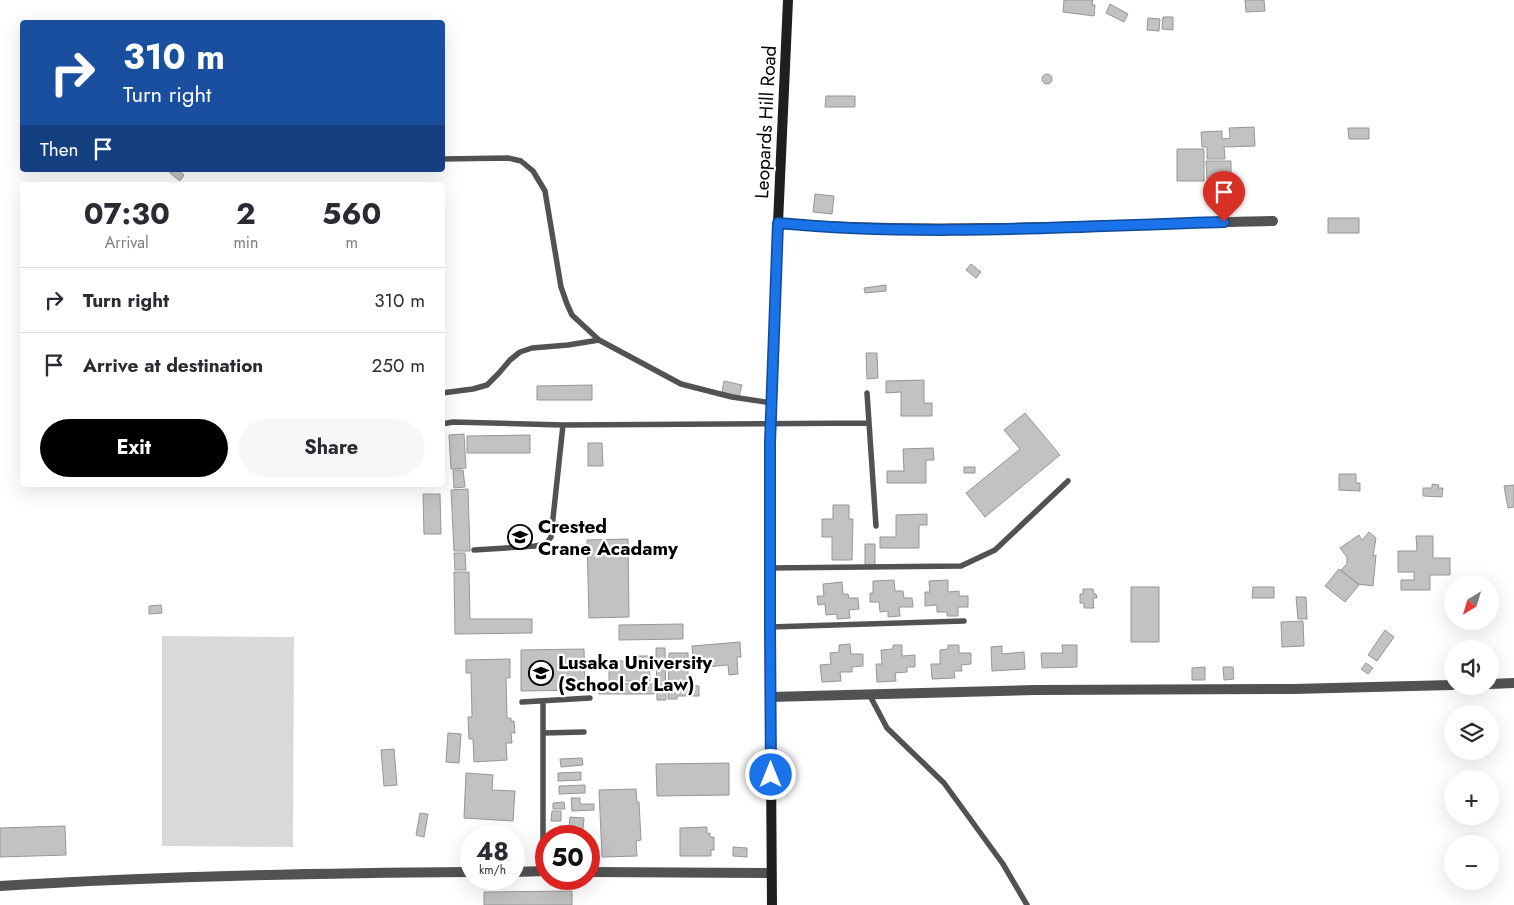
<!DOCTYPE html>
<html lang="en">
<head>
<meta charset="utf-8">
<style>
	:root { --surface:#fff; --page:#f7f7f7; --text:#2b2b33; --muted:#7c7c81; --line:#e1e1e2; --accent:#000 }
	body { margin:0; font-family:Jost,sans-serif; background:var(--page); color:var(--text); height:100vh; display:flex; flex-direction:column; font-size:19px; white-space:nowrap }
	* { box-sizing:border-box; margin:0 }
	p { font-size:16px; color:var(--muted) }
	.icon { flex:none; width:28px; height:28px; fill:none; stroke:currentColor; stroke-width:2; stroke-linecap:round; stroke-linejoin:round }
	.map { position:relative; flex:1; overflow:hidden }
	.details { position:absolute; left:20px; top:182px; width:425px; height:305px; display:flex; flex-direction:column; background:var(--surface); border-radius:5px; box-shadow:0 5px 20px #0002 }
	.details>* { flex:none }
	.guide { position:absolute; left:20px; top:20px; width:425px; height:152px; border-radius:5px; box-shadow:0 5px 20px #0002; background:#1a4fa0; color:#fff; overflow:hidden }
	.needle { width:32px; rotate:218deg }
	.fabs { position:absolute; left:1444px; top:575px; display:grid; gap:10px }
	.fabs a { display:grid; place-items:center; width:55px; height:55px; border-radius:50%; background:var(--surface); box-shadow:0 5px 20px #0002; font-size:25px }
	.speed { position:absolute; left:460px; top:825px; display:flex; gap:10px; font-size:25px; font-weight:700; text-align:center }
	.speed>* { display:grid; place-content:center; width:65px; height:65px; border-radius:50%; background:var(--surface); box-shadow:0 5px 20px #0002; line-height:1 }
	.speed small { font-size:12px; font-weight:400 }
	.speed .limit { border:8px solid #d22; background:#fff; color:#111 }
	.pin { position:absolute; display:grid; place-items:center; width:42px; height:42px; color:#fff; margin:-51px -21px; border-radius:50% 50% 50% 0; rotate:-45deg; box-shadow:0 0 5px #0007 }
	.pin .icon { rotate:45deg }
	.me { position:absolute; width:55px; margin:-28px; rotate:0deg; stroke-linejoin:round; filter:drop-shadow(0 0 4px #0008) }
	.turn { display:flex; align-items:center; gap:18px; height:105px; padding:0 20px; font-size:22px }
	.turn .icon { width:65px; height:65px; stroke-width:2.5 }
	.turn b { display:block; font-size:35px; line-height:42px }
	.then { display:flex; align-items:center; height:48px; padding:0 20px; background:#0003; gap:10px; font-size:19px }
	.eta { display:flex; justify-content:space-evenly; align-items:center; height:85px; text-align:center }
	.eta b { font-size:30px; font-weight:700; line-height:35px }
	.action { display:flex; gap:10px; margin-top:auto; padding:10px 20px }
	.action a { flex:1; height:58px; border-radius:30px; background:var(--accent); color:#fff; font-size:20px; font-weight:700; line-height:58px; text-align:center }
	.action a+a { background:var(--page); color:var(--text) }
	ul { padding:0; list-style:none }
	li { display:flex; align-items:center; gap:15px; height:65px; padding:0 20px; border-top:1px solid var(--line) }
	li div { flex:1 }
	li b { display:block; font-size:19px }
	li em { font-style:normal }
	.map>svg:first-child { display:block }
	.green { fill:#d9d9d9 }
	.building { fill:#c2c2c2; stroke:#969696 }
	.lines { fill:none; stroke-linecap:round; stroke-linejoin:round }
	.service { stroke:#525252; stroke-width:5.5 }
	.minor { stroke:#525252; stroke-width:10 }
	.secondary { stroke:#1f1f1f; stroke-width:10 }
	.route-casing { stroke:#114b97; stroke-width:12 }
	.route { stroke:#1a73e8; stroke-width:9 }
	.labels { text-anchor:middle; stroke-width:4.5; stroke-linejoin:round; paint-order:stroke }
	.street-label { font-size:19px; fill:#000; stroke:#fff }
	.poi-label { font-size:19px; font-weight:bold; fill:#000; stroke:#fff; text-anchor:start }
</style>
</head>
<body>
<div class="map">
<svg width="1514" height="905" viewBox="0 0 1514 905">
	<rect width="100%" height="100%" fill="#fff"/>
	<!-- green -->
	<path class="green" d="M162,636L294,637L293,847L162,846Z"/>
	<!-- building -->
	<path class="building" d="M1064,0H1093L1092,5H1095L1094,16L1063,12Z
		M1245,0H1264L1265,11L1246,12Z
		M1110,4L1128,14L1124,22L1106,13Z
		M1163,17H1173V30L1162,29Z
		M1148,18L1160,19L1159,31L1147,30Z
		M1042 79a5 5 0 1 1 10 0a5 5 0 1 1-10 0Z
		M826,96H855V107H825Z
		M1254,127L1255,146L1224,147L1225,159H1207V147H1202L1201,132L1222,131V139L1230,138L1229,128Z
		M1348,128H1369V139H1349Z
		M1177,149H1204V181H1177Z
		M1206,161H1231V178L1207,179Z
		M172,170H178L184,175L180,181L170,173Z
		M815,194L834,196L832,214L813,212Z
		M1328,218H1359V233H1328Z
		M971,264L981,272L976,278L966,270Z
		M886,285V291L865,293L864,288Z
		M866,353H877L878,378L867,379Z
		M924,380V403H932V416H901V392L886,393V381Z
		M724,381L742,385L739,396L722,392Z
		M592,385V400H537V386Z
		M1025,413L1060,455L985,517L966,493L1020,449L1004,430Z
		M464,434L466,468L451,469L449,435Z
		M530,435V453H467V436Z
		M588,443H602L603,466H588Z
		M933,448L934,460H926V483H887V471H904L903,449Z
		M964,467H975V473H964Z
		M453,470H463L465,487L454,488Z
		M1339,474H1356V483H1360V491L1339,490Z
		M1432,484L1439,485L1438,488H1443L1442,497L1423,496V488H1432Z
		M1514,485V507L1508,508L1504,486Z
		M468,489L470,551H454L451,490Z
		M423,494H440L441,534H424Z
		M833,505H849V519H853L852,560H832V537H822V519H833Z
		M927,514V525H919V548H880V537H896V515Z
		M1369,532L1376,538L1373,556L1376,555L1373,586L1358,584L1341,570L1347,564V557L1340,548L1359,535L1362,540Z
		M1416,536H1433V558H1450V575H1430V590H1401V580H1414V572H1398V551H1417Z
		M628,539L629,617L589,618L587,540Z
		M865,544H875V565H865Z
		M454,553H465L466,570H455Z
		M1339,569L1359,585L1345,602L1325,586Z
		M454,572H469L470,619H532V633L455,634Z
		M894,580L895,591H903L904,598H912L913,607H899L900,616L888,617V611L880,612L879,602H870V593H873V581Z
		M948,580V592L959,591V596H968V607H958V616H947V612H937V605L925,606V592H930L929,581Z
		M842,582L843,594H848L849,598H858L859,609L849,610L850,618L837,619V614L826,615L825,604L818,605L817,596H824L823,584Z
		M1131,587H1159V642H1131Z
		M1253,587H1274V598H1252Z
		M1083,589H1093L1094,594H1096L1097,598H1093L1094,608H1084V603H1080V594H1083Z
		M1296,597H1306L1307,619H1298Z
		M161,605L162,613L149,614V606Z
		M1303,621L1304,646L1282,647L1281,622Z
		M683,624V639L619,640V625Z
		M1385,630L1394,637L1377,661L1368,655Z
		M740,642L741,657H737L738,674L729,675L728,665L694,668L692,646Z
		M850,644L851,654H863V666L852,667V672H840L841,681L822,682L820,665L831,664L830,653L839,652V645Z
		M893,645H902V656L915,655V667H907V672L895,673L896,681L877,682L876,664H882L881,650L893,649Z
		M948,645H959V653H971V664L961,665L962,671H954L955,678L932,679L931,664H940V650L948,649Z
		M1062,645H1077V667L1042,668L1041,653H1063Z
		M1002,646V654L1024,652L1025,669L992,671L991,647Z
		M656,648H665L666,700H657Z
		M584,649L585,690L521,691V650Z
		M669,653H688V685L699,686V696H677V699H668Z
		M628,656H649L650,681H609V661H628Z
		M510,659V678H506L507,718H511V721H514L515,733H511L512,743H506L507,760L474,762L473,739H469L468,717H472L471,673H466V660Z
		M1366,663L1373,668L1368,674L1361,669Z
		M1205,667V680H1192V668Z
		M1223,667H1233L1234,679L1224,680Z
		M599,683L654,684V694H599Z
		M448,733L461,734L459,763L446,762Z
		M394,749L397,785L384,786L381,750Z
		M582,758L583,765L561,767L560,759Z
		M729,763V795L657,796L656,764Z
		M581,772V780L558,781V773Z
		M466,773L493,775L492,790L515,791L513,821L464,818Z
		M585,785V793L559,794V786Z
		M636,789L637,802H639L641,840L636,841L637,856L602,857L599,790Z
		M571,798H580V804H594V810L572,811Z
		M564,802L565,809H553V803Z
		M552,811H561V821H551Z
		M420,813L428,814L424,837L416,835Z
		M570,817L584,818L583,829L569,827Z
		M65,826L66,855L0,857V828Z
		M707,827V834L710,833V837H714V850H711V856H680V828Z
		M553,830H570V836H553Z
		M733,847L747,848V857L733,856Z
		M572,891V905H484V892Z"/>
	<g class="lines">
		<!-- service -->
		<path class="service" d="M442,159L508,158L521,161L533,171L545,191L561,287L567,304L572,315L599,340L681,384L732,397L772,403
			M442,393L473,389L487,385L499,373L510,360L520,352L532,348L568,345L599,340
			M867,393L876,526
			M442,424L453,422L563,425L868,423
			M474,550L535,546L546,544L551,537L563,425
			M769,568L961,566L995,550L1068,481
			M770,627L964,621
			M869,694L887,728L944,783L1003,864L1027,905
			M543,701V871
			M522,702L590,698
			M543,733L584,732"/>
		<!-- minor -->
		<path class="minor" d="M778,223C849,229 921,229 993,228C1086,227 1179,223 1273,221
			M1490,684L1514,683
			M770,697L1035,690L1293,689L1452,685
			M514,872L546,871
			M589,872L771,873
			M0,886C157,876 314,873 471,872"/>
		<!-- secondary -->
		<path class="secondary" d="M772,905L770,627L771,425L778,223L788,0"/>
	</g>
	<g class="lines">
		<defs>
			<path id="route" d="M771,775L770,626V443L778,223C925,237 1076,226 1224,222"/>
		</defs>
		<!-- route casing -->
		<use href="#route" class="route-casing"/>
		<!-- route -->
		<use href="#route" class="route"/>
	</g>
	<!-- icons -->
	<defs>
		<symbol id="school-ring" viewBox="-11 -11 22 22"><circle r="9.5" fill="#fff" stroke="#000" stroke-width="1.5"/><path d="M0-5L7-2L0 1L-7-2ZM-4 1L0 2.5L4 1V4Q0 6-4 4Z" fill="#000"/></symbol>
	</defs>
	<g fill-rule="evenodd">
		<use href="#school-ring" x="506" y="523" width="28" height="28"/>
		<use href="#school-ring" x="527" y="659" width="28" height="28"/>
	</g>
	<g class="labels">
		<!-- street labels -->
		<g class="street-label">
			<text transform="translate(765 122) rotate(-87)" y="7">Leopards Hill Road</text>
		</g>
		<!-- poi labels -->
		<g class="poi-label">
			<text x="538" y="533">Crested<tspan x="538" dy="22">Crane Acadamy</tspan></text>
			<text x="558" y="669">Lusaka University<tspan x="558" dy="22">(School of Law)</tspan></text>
		</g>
	</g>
</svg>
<div class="fabs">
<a><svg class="needle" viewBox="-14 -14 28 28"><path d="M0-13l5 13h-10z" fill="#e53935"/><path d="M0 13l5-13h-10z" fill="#7c7c81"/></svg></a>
<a><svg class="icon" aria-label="sound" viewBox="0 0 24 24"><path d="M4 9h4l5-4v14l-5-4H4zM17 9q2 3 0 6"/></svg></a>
<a><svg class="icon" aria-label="layers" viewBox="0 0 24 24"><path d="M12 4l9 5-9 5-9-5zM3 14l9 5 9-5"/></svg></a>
<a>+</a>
<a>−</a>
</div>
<div class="speed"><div>48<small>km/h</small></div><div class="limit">50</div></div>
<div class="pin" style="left:1224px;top:222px;background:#d93025"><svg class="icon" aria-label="arrive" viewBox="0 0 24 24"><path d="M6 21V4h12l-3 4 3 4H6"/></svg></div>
<svg class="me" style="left:771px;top:775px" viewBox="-20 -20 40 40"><circle r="17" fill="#1a73e8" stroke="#fff" stroke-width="3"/><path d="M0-11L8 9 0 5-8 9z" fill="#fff"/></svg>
<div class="guide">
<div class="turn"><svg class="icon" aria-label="right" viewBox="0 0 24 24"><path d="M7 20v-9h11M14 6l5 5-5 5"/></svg><div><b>310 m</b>Turn right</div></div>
<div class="then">Then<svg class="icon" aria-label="arrive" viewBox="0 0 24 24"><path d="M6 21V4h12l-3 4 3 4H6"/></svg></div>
</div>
<section class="details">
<div class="eta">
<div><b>07:30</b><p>Arrival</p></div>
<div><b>2</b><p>min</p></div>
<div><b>560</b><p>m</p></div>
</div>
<ul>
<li><svg class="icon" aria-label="right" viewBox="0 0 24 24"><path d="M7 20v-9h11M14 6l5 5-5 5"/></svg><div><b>Turn right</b></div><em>310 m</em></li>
<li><svg class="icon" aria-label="arrive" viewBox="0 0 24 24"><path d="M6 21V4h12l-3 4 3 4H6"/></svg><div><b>Arrive at destination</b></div><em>250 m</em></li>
</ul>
<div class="action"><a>Exit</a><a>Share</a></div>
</section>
</div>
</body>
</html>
